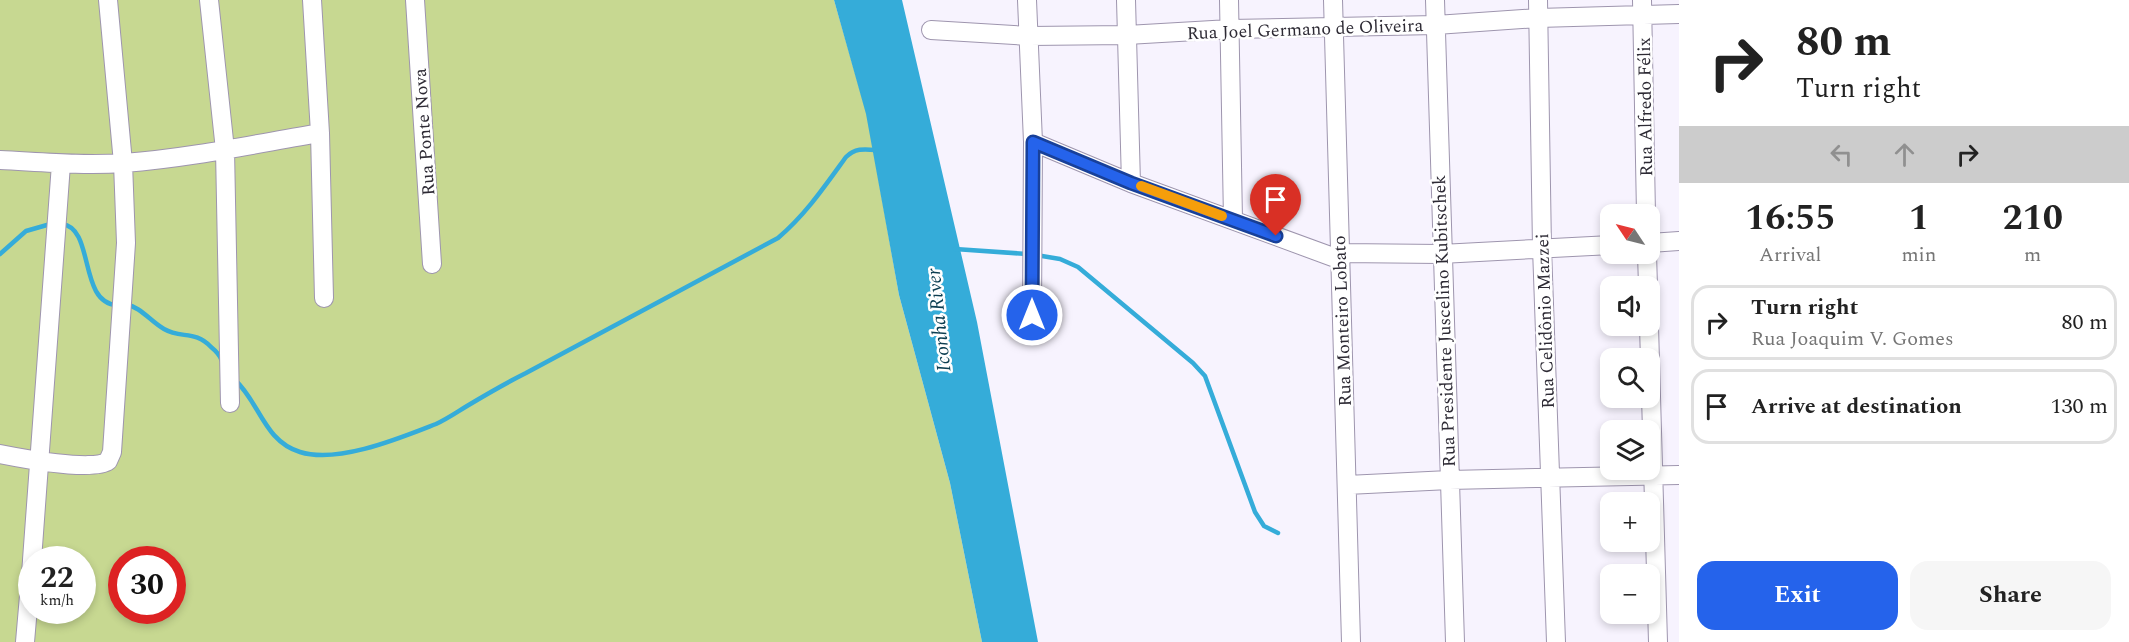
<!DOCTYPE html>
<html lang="en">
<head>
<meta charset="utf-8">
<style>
	:root { --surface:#fff; --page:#f6f6f6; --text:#222; --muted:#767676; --line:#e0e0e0; --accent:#2563eb }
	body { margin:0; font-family:Spectral,serif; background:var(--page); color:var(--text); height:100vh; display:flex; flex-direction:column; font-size:22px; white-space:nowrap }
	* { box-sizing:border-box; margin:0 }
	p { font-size:20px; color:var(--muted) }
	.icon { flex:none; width:33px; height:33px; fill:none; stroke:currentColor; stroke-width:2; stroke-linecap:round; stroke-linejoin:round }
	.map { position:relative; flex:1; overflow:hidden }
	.details { display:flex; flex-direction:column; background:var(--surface); width:450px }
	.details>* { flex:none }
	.banner { background:#fff; color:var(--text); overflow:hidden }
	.needle { width:39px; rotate:305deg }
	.buttons { position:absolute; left:1600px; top:204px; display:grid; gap:12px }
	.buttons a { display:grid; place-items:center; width:60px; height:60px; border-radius:12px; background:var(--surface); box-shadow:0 3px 9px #0003; font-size:30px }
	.speed { position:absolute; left:18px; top:546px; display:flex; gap:12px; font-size:30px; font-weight:700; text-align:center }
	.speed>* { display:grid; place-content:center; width:78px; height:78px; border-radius:50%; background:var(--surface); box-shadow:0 3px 9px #0003; line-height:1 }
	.speed small { font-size:15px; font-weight:400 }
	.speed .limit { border:9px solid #d22; background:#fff; color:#111 }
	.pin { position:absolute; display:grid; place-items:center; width:51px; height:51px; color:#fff; margin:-62px -26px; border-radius:50% 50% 50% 0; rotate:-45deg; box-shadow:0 0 6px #0007 }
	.pin .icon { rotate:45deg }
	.me { position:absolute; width:66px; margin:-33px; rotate:0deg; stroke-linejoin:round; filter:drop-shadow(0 0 4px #0008) }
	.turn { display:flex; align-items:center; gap:21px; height:126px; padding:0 18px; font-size:27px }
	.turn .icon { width:78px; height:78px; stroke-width:2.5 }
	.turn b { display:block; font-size:42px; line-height:51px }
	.lanes { display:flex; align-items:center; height:57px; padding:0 18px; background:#0003; justify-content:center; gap:30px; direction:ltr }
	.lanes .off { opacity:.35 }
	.eta { display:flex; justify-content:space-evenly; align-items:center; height:102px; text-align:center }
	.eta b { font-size:36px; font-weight:700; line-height:42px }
	.primary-button { display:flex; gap:12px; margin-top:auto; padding:12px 18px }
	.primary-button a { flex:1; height:69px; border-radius:18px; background:var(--accent); color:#fff; font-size:24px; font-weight:700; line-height:69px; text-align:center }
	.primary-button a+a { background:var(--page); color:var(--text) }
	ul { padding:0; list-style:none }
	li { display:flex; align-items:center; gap:18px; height:75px; margin:0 12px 9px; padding:0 6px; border:3px solid var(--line); border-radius:18px }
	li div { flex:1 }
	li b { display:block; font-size:22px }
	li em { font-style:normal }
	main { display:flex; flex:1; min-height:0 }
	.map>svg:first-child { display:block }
	.green { fill:#c7d891; fill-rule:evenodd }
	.water { fill:#35acd9 }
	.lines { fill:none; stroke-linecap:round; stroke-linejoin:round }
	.stream { stroke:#35acd9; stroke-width:4.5 }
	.minor-casing { stroke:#9e95ae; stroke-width:20 }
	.minor { stroke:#fff; stroke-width:18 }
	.route-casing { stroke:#184099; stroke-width:15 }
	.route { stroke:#2563eb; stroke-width:10 }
	.slow { stroke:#f59e0b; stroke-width:10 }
	.labels { text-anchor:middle; stroke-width:5; stroke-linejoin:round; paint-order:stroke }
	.street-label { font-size:18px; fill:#2d2a34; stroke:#fff }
	.water-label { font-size:20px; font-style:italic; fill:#0c3e51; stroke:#fff }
</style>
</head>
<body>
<main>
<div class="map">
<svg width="1679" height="642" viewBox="0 0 1679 642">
	<rect width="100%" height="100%" fill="#f7f3fe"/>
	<!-- green -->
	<path class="green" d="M0,0H834L867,115L899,295L950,483L982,642H0ZM32,560H82V610H32ZM122,560H172V610H122Z"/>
	<!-- water -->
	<path class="water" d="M834,0H902L977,322L1038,642H982L950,483L899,295L866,114Z"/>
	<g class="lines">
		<!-- stream -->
		<path class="stream" d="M62,224C95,228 78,303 117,305
			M955,249L1027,254
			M0,254L26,231L54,223
			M1036,255L1060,259L1078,267L1193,363L1205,376L1255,512L1264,526L1278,533
			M125,304C141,307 150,321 164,329C181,339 195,330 211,347C216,351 220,355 222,361
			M235,380C260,403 264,441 300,452C338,464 400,438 436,424C447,419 457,412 467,406C487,394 506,383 526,373C611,328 695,283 778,238C806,214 825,186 846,157C855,148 864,149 876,150"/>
		<defs>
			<path id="minor" d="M209,0L225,150L230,403
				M312,0L320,133L324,298
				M415,0L432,264
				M1027,0L1033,142L1032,315
				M1126,0L1131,183
				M1229,0L1233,220
				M1333,0L1351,642
				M1435,0L1455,642
				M1538,0L1542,248L1556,642
				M1642,0L1646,214
				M931,30L1029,36L1127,35L1230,29L1436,25L1538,18L1679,14
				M1033,142L1131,183L1341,260
				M0,160C41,162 83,166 124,163C190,158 255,144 320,133
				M1650,243L1679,241
				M1341,253L1441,254L1611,245
				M1647,254L1648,286
				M1649,326L1658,642
				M0,454C20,458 94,472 108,461L112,452L126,243L123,163L108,0
				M1347,485L1449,480L1679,475
				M32,560L61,164
				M25,642L32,561"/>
		</defs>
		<!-- minor casing -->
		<use href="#minor" class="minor-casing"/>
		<!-- minor -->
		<use href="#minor" class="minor"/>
	</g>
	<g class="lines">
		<defs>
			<path id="route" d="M1032,315L1033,142L1131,183L1276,236"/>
		</defs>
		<!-- route casing -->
		<use href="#route" class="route-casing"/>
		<!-- route -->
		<use href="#route" class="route"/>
		<!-- slow -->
		<path class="slow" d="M1141,186L1222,216"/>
	</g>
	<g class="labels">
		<!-- street labels -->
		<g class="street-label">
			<text transform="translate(1305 29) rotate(-2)" y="6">Rua Joel Germano de Oliveira</text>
			<text transform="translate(1645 107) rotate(-91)" y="6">Rua Alfredo Félix</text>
			<text transform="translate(424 132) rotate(-94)" y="6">Rua Ponte Nova</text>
			<text transform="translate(1342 321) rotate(-92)" y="6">Rua Monteiro Lobato</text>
			<text transform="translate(1444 321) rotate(-92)" y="6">Rua Presidente Juscelino Kubitschek</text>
			<text transform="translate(1545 321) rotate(-92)" y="6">Rua Celidônio Mazzei</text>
		</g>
		<!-- water labels -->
		<g class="water-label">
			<text transform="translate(938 320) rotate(-96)" y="7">Iconha River</text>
		</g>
	</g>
</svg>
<div class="buttons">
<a><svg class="needle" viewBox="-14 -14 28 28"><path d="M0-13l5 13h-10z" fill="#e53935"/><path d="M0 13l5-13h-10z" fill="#767676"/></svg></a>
<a><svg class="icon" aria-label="sound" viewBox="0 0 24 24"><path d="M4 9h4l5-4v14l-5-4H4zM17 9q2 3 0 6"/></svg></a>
<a><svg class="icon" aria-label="search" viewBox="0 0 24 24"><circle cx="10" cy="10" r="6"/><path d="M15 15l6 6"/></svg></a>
<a><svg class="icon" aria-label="layers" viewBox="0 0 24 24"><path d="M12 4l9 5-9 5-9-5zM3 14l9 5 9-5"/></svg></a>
<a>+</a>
<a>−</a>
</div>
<div class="speed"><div>22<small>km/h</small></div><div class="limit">30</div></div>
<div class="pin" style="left:1276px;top:236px;background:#d93025"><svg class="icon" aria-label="arrive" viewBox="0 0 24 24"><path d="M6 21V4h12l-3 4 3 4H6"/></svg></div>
<svg class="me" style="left:1032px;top:315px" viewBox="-20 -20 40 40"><circle r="17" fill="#2563eb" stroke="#fff" stroke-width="3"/><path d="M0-11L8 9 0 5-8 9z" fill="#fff"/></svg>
</div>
<section class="details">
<div class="banner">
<div class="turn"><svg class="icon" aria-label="right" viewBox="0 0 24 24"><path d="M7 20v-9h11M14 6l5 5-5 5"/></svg><div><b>80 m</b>Turn right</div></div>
<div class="lanes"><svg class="icon off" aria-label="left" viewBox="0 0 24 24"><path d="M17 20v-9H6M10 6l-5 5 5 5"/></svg><svg class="icon off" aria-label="ahead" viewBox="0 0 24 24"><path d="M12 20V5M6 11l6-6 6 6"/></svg><svg class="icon" aria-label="right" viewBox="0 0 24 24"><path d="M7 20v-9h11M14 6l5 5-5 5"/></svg></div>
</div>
<div class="eta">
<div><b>16:55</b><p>Arrival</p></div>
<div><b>1</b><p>min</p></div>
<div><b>210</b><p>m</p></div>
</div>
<ul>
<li><svg class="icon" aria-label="right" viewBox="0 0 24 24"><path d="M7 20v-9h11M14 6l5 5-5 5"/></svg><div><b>Turn right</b><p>Rua Joaquim V. Gomes</p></div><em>80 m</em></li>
<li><svg class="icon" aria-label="arrive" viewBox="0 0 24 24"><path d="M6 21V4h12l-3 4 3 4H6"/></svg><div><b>Arrive at destination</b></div><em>130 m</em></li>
</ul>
<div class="primary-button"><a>Exit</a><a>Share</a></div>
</section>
</main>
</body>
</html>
